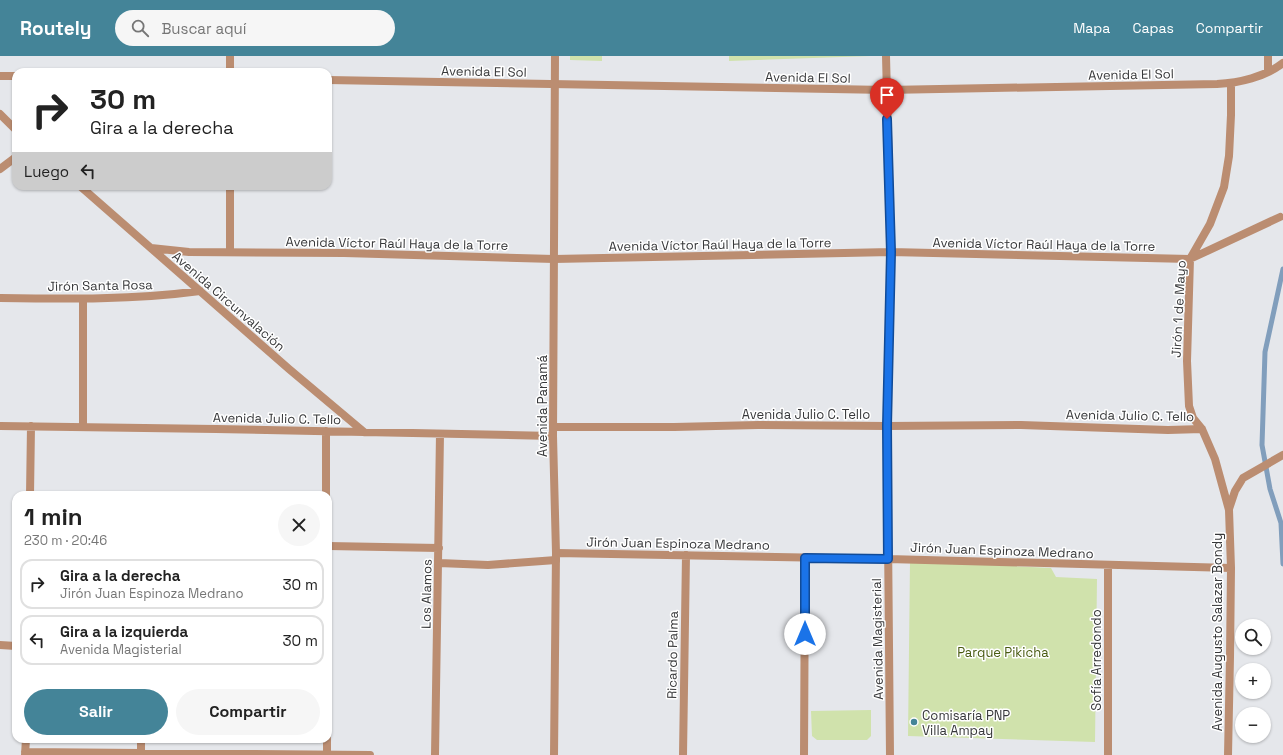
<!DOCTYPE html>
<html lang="es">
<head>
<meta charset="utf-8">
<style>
	:root { --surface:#fff; --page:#f6f6f6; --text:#222; --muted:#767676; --line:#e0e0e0; --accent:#448498 }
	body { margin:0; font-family:"Space Grotesk",sans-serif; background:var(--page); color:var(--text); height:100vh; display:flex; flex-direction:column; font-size:15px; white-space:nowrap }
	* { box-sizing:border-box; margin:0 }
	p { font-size:13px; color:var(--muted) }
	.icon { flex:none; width:22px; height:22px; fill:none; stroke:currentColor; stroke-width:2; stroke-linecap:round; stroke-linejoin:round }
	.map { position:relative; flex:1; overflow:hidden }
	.panel { position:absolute; left:12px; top:435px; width:320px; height:252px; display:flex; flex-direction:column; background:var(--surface); border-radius:12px; box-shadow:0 1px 3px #0004 }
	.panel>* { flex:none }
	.guide { position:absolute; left:12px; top:12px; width:320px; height:122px; border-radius:12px; box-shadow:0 1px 3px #0004; background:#fff; color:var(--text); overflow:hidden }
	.fabs { position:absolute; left:1235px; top:563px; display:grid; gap:8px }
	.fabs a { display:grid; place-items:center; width:36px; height:36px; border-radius:50%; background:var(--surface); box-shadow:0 1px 3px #0004; font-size:20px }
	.pin { position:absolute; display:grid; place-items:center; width:34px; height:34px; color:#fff; margin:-41px -17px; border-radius:50% 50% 50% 0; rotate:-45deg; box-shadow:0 0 4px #0007 }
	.pin .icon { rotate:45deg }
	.me { position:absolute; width:44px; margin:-22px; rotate:0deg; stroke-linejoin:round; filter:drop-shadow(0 0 3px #0008) }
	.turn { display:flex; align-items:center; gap:14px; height:84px; padding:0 12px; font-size:18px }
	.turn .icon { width:52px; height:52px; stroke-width:2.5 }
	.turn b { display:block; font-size:28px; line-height:34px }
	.then { display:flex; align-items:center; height:38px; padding:0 12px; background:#0003; gap:8px; font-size:15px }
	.round { display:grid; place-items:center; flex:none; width:42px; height:42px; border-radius:21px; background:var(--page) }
	.overview { display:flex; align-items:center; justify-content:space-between; height:68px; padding:0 12px }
	h1 { font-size:24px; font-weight:700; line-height:30px }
	.primary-button { display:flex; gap:8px; margin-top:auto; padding:8px 12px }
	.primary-button a { flex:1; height:46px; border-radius:24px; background:var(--accent); color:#fff; font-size:16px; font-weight:700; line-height:46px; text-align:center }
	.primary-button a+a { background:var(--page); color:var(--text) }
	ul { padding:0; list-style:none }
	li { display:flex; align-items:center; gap:12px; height:50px; margin:0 8px 6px; padding:0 4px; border:2px solid var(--line); border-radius:12px }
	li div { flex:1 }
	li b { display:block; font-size:15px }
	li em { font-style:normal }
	header { display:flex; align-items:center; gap:24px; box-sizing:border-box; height:56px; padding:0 20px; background:var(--accent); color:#fff }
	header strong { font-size:19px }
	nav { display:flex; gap:22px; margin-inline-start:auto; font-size:14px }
	.search { width:280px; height:36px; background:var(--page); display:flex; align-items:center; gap:10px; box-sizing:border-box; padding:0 14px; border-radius:22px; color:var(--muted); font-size:15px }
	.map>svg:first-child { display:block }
	.green { fill:#d0e2ac }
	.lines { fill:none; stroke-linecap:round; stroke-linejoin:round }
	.stream { stroke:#819ebc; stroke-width:5 }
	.minor { stroke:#bb8d71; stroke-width:8 }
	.tertiary { stroke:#bb8d71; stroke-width:8 }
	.route-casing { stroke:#114b97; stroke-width:10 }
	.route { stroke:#1a73e8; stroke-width:7 }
	.poi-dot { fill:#448498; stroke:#fff; stroke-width:1.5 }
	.labels { text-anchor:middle; stroke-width:3; stroke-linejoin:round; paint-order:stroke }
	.street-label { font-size:13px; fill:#37383a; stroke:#fff }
	.park-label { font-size:13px; fill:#485a10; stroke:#fff }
	.poi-label { font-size:13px; fill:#37383a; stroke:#fff; text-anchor:start }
</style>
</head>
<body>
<header>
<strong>Routely</strong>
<div class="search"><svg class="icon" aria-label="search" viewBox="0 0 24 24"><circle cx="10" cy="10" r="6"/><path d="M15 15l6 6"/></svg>Buscar aquí</div>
<nav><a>Mapa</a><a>Capas</a><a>Compartir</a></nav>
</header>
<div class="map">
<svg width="1283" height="699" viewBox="0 0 1283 699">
	<rect width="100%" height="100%" fill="#e5e7eb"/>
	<!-- green -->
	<path class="green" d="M570,0H602V5L570,4Z
		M729,0H871L729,5Z
		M910,505L1051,512L1056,521L1097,523L1095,686L908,680Z
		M871,654V680L867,684H817L812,680L811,655Z"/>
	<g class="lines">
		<!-- stream -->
		<path class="stream" d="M1283,213L1265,296L1262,389L1270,433L1281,467L1283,508"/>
		<!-- minor -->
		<path class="minor" d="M230,0V16
			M886,0L891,196L887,370L890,699
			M1268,0V16
			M0,20H16
			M328,24L887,34L1217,28C1239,27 1265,21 1283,7
			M0,58L16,74
			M0,113L16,101
			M80,130L289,313L364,376
			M230,130V196
			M151,192L189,196L344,197L554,203L891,196L1190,203L1280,161
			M0,242C67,243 134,244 200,235
			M0,370L216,373L553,380
			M83,371V243
			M553,371H674L758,369L887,370L1021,369L1168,374L1202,373
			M326,375V439
			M30,439L31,370
			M1229,453L1235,435L1243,422L1283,399
			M328,490L439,492
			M556,497L888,503L1231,512
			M439,507L488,509L556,504
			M1108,509V699
			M0,589L16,590
			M327,683V699
			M25,696L370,699
			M141,697V683
			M25,699L26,683
			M435,699L440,378
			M683,699L686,499
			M804,699L805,502
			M1228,699L1230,601L1231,512L1229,454L1215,403L1202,373L1193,362L1189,350L1187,305L1190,203L1210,168L1224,131L1229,100L1231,59V27"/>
		<!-- tertiary -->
		<path class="tertiary" d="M554,699L556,497L553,380L555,0"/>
	</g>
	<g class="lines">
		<defs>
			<path id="route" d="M805,578V502L888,503L887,370L891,196L887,63"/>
		</defs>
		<!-- route casing -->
		<use href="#route" class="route-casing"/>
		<!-- route -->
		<use href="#route" class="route"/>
	</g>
	<!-- markers -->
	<circle class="poi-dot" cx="914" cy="666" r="4"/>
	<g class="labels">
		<!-- street labels -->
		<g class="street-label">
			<text transform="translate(484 15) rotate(1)" y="5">Avenida El Sol</text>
			<text transform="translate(1131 18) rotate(-1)" y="5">Avenida El Sol</text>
			<text transform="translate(808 21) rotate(1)" y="5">Avenida El Sol</text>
			<text transform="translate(397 187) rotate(1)" y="5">Avenida Víctor Raúl Haya de la Torre</text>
			<text transform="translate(720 188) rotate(-1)" y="5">Avenida Víctor Raúl Haya de la Torre</text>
			<text transform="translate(1044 188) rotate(1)" y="5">Avenida Víctor Raúl Haya de la Torre</text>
			<text transform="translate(100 229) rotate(-1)" y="5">Jirón Santa Rosa</text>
			<text transform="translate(229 245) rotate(41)" y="5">Avenida Circunvalación</text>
			<text transform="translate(1178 253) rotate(-87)" y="5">Jirón 1 de Mayo</text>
			<text transform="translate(542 350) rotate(-90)" y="5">Avenida Panamá</text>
			<text x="806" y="363">Avenida Julio C. Tello</text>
			<text transform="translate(1130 359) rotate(1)" y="5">Avenida Julio C. Tello</text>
			<text transform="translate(277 362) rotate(1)" y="5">Avenida Julio C. Tello</text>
			<text transform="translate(678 487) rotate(1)" y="5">Jirón Juan Espinoza Medrano</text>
			<text transform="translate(1002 494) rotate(2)" y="5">Jirón Juan Espinoza Medrano</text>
			<text transform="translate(426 538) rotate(-89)" y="5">Los Alamos</text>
			<text transform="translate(1217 576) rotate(-90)" y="5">Avenida Augusto Salazar Bondy</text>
			<text transform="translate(877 583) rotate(-91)" y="5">Avenida Magisterial</text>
			<text transform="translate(672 599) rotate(-89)" y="5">Ricardo Palma</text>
			<text transform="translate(1096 604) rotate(-90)" y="5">Sofía Arredondo</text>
		</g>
		<!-- park labels -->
		<g class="park-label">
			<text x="1003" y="601">Parque Pikicha</text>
		</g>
		<!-- poi labels -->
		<g class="poi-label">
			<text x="922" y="664">Comisaría PNP<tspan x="922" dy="15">Villa Ampay</tspan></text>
		</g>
	</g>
</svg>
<div class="fabs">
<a><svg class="icon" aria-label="search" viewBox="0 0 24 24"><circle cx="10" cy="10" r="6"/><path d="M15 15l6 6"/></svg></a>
<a>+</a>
<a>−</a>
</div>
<div class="pin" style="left:887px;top:63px;background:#d93025"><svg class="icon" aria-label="arrive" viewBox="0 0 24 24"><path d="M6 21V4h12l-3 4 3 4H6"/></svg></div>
<svg class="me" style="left:805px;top:578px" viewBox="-20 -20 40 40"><circle r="19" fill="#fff"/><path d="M0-13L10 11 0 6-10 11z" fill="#1a73e8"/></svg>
<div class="guide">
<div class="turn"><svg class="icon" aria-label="right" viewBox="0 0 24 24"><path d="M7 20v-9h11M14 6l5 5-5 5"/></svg><div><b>30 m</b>Gira a la derecha</div></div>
<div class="then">Luego<svg class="icon" aria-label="left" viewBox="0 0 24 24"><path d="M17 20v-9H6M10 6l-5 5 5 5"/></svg></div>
</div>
<section class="panel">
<div class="overview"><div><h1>1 min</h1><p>230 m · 20:46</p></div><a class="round"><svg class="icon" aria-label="close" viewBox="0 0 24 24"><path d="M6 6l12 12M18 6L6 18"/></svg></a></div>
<ul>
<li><svg class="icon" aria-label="right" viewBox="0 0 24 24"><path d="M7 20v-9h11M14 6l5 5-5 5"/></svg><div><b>Gira a la derecha</b><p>Jirón Juan Espinoza Medrano</p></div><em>30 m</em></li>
<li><svg class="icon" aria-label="left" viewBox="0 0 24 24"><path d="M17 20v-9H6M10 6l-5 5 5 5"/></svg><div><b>Gira a la izquierda</b><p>Avenida Magisterial</p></div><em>30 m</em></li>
</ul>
<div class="primary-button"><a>Salir</a><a>Compartir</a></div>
</section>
</div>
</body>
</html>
